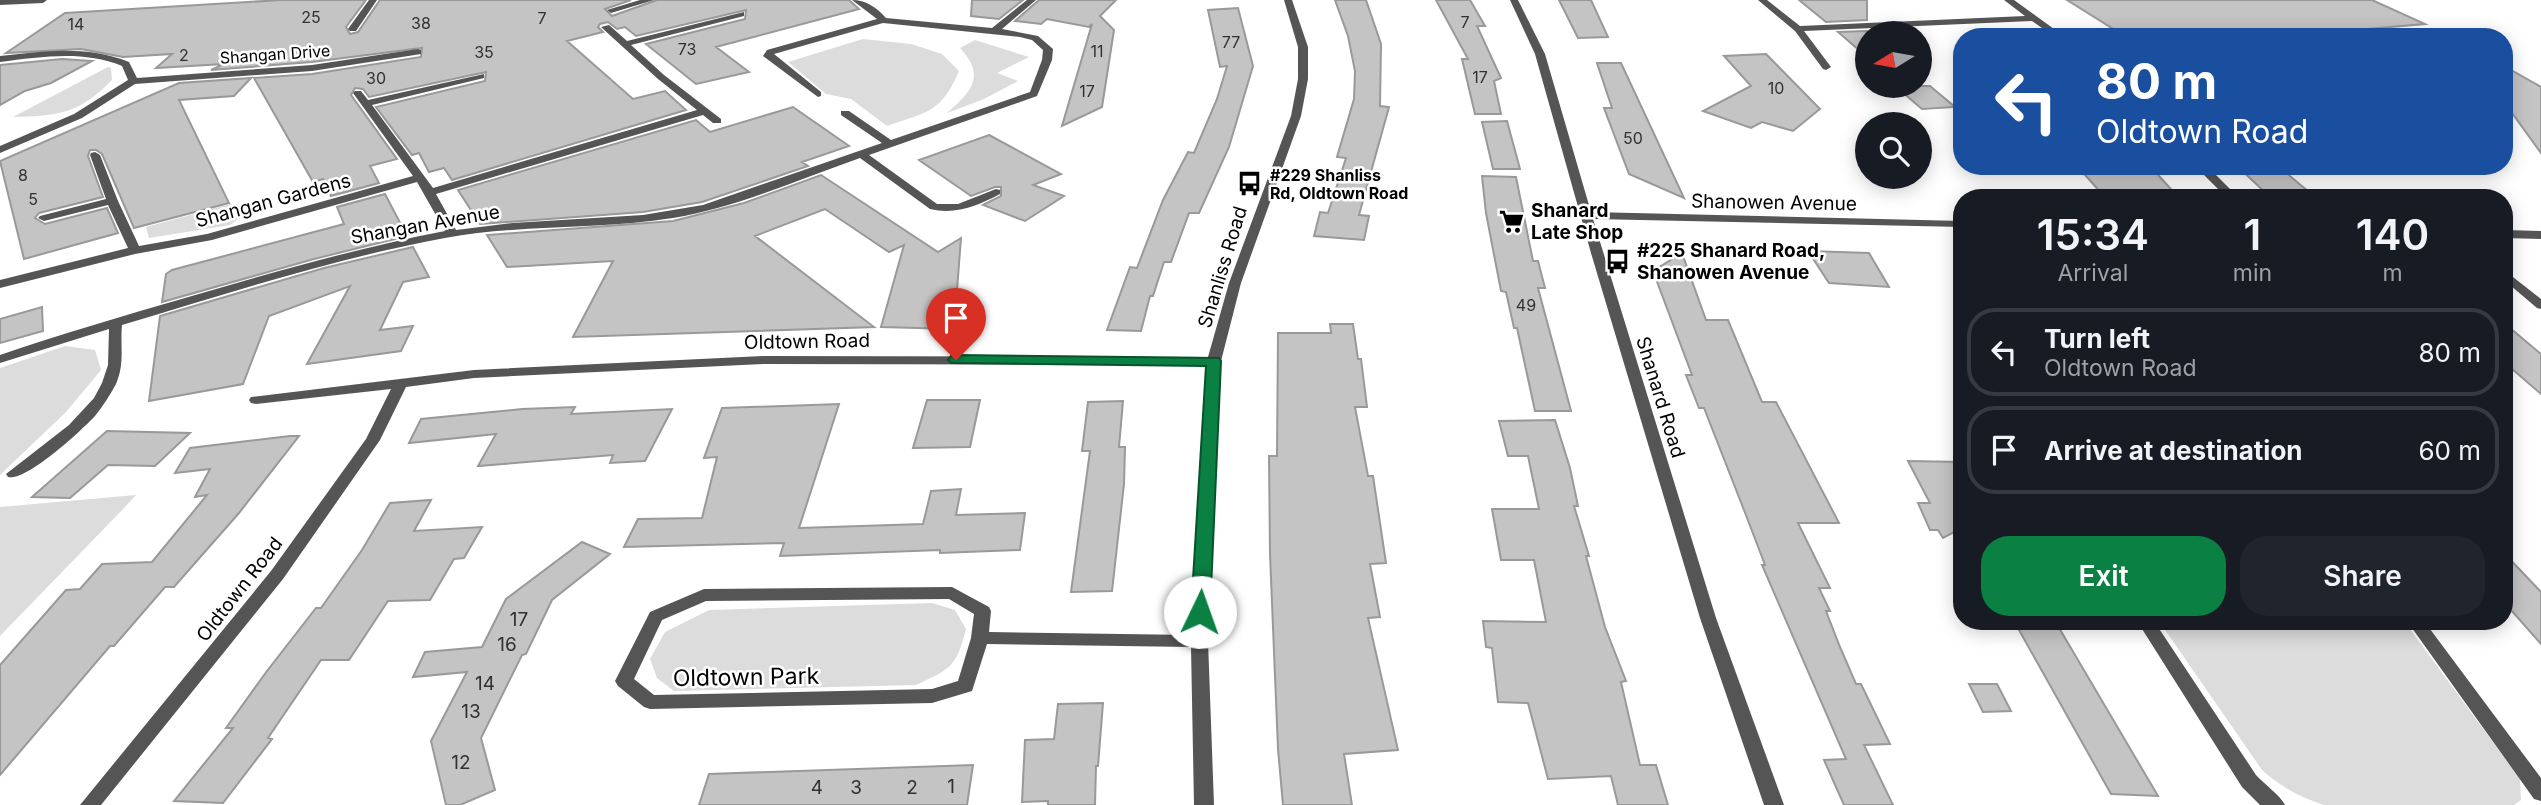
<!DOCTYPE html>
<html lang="en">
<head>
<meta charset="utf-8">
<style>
	:root { --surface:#171b24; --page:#20242c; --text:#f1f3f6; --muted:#9ea1a6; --line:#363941; --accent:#0b8043 }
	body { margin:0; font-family:Inter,sans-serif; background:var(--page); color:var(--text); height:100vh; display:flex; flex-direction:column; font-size:26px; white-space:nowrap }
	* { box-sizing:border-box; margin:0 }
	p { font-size:23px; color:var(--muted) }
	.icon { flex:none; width:38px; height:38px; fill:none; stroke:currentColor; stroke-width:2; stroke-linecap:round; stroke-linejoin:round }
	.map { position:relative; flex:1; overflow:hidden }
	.details { position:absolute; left:1953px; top:189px; width:560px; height:441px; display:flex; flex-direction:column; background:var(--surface); border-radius:28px; box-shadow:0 4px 18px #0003 }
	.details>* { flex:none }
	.hud { position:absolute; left:1953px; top:28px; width:560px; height:147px; border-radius:28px; box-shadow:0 4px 18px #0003; background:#1a4fa0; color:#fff; overflow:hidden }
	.needle { width:46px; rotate:259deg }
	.buttons { position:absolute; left:1855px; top:21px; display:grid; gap:14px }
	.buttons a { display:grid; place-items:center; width:77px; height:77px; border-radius:50%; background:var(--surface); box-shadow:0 4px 18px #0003; font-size:35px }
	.pin { position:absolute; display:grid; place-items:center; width:60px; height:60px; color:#fff; margin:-72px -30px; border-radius:50% 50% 50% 0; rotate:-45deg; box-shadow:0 0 7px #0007 }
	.pin .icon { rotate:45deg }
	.me { position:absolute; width:77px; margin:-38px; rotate:3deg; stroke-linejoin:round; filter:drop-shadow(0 0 5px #0008) }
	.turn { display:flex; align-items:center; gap:24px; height:147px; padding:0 28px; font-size:32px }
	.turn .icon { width:91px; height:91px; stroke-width:2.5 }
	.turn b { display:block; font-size:49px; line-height:60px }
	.eta { display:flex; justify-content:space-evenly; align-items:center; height:119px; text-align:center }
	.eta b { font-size:42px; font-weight:600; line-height:49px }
	.action { display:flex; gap:14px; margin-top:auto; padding:14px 28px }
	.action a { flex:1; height:80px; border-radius:28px; background:var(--accent); color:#fff; font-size:28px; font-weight:600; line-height:80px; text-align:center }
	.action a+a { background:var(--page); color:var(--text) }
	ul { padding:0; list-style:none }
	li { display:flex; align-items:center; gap:21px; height:88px; margin:0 14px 10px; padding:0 14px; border:4px solid var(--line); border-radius:28px }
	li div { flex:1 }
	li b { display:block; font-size:26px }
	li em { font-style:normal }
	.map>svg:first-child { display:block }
	.green { fill:#dcdcdc }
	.building { fill:#c4c4c4; stroke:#999; stroke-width:2 }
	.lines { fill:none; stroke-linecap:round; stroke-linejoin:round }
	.street { fill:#555; fill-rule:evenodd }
	.route { fill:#0b8043; stroke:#07532c; stroke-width:2 }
	.labels { text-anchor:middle; stroke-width:5; stroke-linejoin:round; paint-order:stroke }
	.number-label { font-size:16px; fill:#313131 }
	.far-street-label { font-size:16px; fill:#000; stroke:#fff }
	.far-poi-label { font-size:16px; font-weight:bold; fill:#000; stroke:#fff; text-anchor:start }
	.street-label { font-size:19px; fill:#000; stroke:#fff }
	.poi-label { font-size:19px; font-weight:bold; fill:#000; stroke:#fff; text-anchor:start }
	.near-number-label { font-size:19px; fill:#313131 }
	.near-street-label { font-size:23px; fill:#000; stroke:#fff }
</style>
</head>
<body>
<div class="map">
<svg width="2541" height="805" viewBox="0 0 2541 805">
	<rect width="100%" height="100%" fill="#fff"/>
	<!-- green -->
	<path class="green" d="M863,39L911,44L942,54L959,71C941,113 927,112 887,126L851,99L826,94L788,62Z
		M975,40L1029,57L997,73L1018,81L984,99L947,113C972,91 986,76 960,48Z
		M108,67L111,68L112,80C79,114 58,116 13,117Z
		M231,204L238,219L230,225L149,238L146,227Z
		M65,346L95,350L101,370L66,412L0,475V368Z
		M136,495L125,507L0,636V507Z
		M932,603L955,610L966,629C956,667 952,668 916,685L674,691L657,678L650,659L665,632L709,610Z
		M2159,621H2404L2520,779L2521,800L2514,805H2324C2299,797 2281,787 2262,770Z"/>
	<!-- building -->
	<path class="building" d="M281,0H366L346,27L350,34L358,32L380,0H631L605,9L612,16L657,0H849L859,9L716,47L749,72L696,84L646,44L745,19L746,10L636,36L625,27L617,29L608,22L600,24L598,27L603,32L567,41L633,99L665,91L686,110L452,180L444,168L429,172L419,153L412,155L376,107L485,81L486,72L369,97L363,89L355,88L351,95L397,159L370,166L379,183L331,196L323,179L313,182L254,78L312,74L421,57L422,48L312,62L211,70L224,64L156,68L172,54L123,57L81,49L6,53L65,13Z
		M972,0H1023L999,19L971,16Z
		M1039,0H1116L1100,16L1114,30L1102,107L1062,126L1092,24L1089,27L1047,19L1041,24L1015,21Z
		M1335,0H1366L1381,44L1380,106L1389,107L1359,215L1369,216L1364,240L1314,236L1320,212L1328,213L1346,158L1337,157L1354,99L1355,71L1348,36Z
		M1436,0H1470L1485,26H1477L1501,78L1494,81L1501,114H1475L1462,59H1468Z
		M1559,0H1591L1608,37L1578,38Z
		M1799,0H1867V20L1826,22Z
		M2067,0H2372L2425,24L2273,37H2126Z
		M1238,8L1253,66L1229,147L1199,213H1189L1171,262H1164L1153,296H1150L1141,331L1107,330L1130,267L1137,268L1163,200L1188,152L1194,153L1217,99L1227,66L1220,67L1208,10Z
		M1867,31V57L1838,32Z
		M1766,54L1820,109L1793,131L1762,122L1751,128L1703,111L1751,86L1724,56Z
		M62,59L92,61L51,83L25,91L0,105V65Z
		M1597,63H1621L1684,198L1629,174L1604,108H1612Z
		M2504,66L2541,87V153L2504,102Z
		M251,78L234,96L179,100L229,203L134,228L102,154L96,150H90L88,156L103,197L39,213L35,218L45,224L107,208L118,233L24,259L0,161L179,83Z
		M1895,86H1930L1955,107L1922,109Z
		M793,107L849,146L802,162L808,166L702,202L643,212L480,224L458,190L696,120L710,132Z
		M1507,121L1520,169H1493L1482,122Z
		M989,135L1061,174L1033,185L1064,196L1025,221L983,205L1001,196V187H995L971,196L919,160Z
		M2077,166H2150L2179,198L2103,195Z
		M2237,166H2278L2315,197L2269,196Z
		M821,175L938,252L961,238L954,329L881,327L904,245L889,252L825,209L755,236L874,327L573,337L613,261L507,267L487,235L673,221L744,203Z
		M1482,176L1516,177L1533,261H1538L1545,288H1538L1571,411H1535L1517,328H1514L1506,292L1501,291L1486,213Z
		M385,194L407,236L314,259L162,302L166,274L172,270L344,224L337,207Z
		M413,247L429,277L403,282L380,330L413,326L401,351L307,364L350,286L269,316L243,384L149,401L160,316L324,268Z
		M1808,251L1869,253L1889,287L1829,283Z
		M1682,253L1706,320H1728L1762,402H1776L1839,523H1798L1830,588H1819L1830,611H1826L1840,647L1856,684H1861L1890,744L1864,745L1893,805H1844L1824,760L1846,759L1762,565H1765L1744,510L1704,408H1699L1686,375H1692L1653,271Z
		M42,307L43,331L0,343V319Z
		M2504,323L2541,354V394L2504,362Z
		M1330,324H1353L1358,359H1361L1367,407H1355L1368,476H1373L1386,563L1370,564L1380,617L1368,618L1398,750L1344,754L1352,805H1283L1278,749L1270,554L1269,456H1277L1278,333H1331Z
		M927,400H980L970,447L913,448Z
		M1123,401L1119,447H1125L1124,484L1112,591L1071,592L1090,451H1082L1088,402Z
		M839,404L799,528L923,524L931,491L961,489L956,515L1025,513L1020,550L940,553V550L780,556L784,543L624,547L638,519L702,518L717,457L704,458L722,408Z
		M575,407L571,414L672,409L645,461L610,463L613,455L478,466L496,434L409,443L421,419L522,409Z
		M1555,420L1570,468L1578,506H1574L1589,556H1586L1605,627L1626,681L1621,682L1640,765H1656L1668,805H1618L1611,776L1548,779L1528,703L1498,702L1492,648L1486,647L1483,621L1546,622L1534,560H1501L1492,509H1539L1528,456H1508L1499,421Z
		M107,431L190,433L155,466L108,465L70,498L32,497Z
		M290,436H299L239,513L174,587H165L114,646H110L0,775V665L66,590L80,589L102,564L152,562L207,495L195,497L210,469L175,473L190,448Z
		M1908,461L1962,462V528L1943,538L1938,530H1930L1918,503H1930Z
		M431,500L414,531L482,527L464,558L454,559L430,600L388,601L349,660H321L268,738L272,739L223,803L174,801L233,728H226L267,671L316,608H321L362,550L390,503Z
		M582,542L610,554L552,600L526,654L522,655L481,738L495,790L460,805H446L431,741L467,672L413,677L425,652L482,647L506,599Z
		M2504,553L2541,592V644L2504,602Z
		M2014,621H2055L2158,796L2111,794Z
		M1969,684H1997L2011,711L1983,712Z
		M1103,703L1098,766H1096L1095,805H1048V801L1022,802L1025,740L1054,739L1058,704Z
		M973,765L967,805H699L709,774Z"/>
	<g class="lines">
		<!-- street -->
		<path class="street" d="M0,0H47L43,3L0,5Z
			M369,0H377L356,31H350L348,29Z
			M640,0H654L611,13L607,10Z
			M852,0C866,0 876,7 886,18L992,28L1027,0H1036L1002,29L1038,36L1053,49L1052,60L1037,96L869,155L937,204H958L996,189L1000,190V194C977,206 956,215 930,209L860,158C800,179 735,208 673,218C598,230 520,224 445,238C336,258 229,293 122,325C120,345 125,364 116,384C110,395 103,406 95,416C82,430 26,482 8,477L6,474L69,425L94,398L102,383L108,365L109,329L0,363V355C61,334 123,316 185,298C271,273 357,248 445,231L417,182L212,240L135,254L0,288V280L128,248L108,205L44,221L38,218L40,216L106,199L90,155L91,153L95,152L100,155L118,201L139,246L207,234L413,176L353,93L355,91H361L368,100L484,74V78L372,105L433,188L697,110L658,79L601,27L609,25L627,41L744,12V16L631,45L664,75L721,119V123H713L703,115L436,194L456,230L513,223L643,215L703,205L882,143L841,115V111H849L891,140L1030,92L1042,60L1043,50L1032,40L1020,37L883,23L774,54L821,92V96L818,97L763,56L767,50L877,19Z
			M1284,0H1292L1308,47V79L1301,116L1241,283L1221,361L1208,641L1214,805H1194L1191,647L987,644L972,691L932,703L650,709L644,707L618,686L615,681L650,612L704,589L952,587L989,607L991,611L989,632L1191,635L1207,365L763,364L474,378L406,387L380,440L283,579L101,805H80L271,571L366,439L391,389L256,404L251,403L249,400L251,397L474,370L763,356L1208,357L1229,283L1291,116L1298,79V47ZM949,599L974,614L971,638L958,681L932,689L654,695L634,679L662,620L706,601Z
			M1510,0H1518L1545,54L1591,212L1962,221V227L1593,219L1716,618L1784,805H1764L1700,618L1591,253L1535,54Z
			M1758,0H1767L1800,26L2025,16L2004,0H2014L2065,37H2055L2032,21L1804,31L1831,67L1826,70L1823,69L1795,31Z
			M418,49L421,50V54L312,71L135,84L82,118L0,153V146L74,114L128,80L122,66C83,50 41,57 0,62V56C44,51 87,45 129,62L137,78L312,65Z
			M2195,166H2207L2239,198H2227Z
			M2504,230L2541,231V239L2504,238Z
			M2504,270L2541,299V309L2537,308L2504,280Z
			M2137,621H2154L2256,775C2264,784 2280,795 2285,805H2260L2242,787Z
			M2407,621H2424L2541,778V801L2534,799Z"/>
	</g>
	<!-- route -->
	<path class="route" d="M956,355L1219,358L1221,361L1210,612L1207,617H1194L1191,612L1206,366L951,363L948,360L951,356Z"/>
	<!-- icons -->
	<defs>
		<symbol id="bus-bare" viewBox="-9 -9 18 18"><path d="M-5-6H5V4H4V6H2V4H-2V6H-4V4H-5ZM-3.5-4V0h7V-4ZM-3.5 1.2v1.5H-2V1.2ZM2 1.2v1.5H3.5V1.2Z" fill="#000" stroke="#fff" stroke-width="2.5" paint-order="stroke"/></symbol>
		<symbol id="supermarket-bare" viewBox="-9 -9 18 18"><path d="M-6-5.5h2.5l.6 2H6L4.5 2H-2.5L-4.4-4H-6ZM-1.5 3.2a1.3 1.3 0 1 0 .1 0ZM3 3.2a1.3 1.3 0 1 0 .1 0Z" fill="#000" stroke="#fff" stroke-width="2.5" paint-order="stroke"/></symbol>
	</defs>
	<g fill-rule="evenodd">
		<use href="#bus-bare" x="1232" y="166" width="35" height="35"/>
		<use href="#supermarket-bare" x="1494" y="204" width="35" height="35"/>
		<use href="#bus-bare" x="1600" y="244" width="35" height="35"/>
	</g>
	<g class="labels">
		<!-- number labels -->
		<g class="number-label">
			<text x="311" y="23">25</text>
			<text x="542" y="24">7</text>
			<text x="1465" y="28">7</text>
			<text x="421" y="29">38</text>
			<text x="76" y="30">14</text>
			<text x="1231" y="48">77</text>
			<text x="687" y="55">73</text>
			<text x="1097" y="57">11</text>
			<text x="484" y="58">35</text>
			<text x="184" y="61">2</text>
			<text x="1480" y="83">17</text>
			<text x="376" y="84">30</text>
			<text x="1776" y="94">10</text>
			<text x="1087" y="97">17</text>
			<text x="1633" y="144">50</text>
			<text x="23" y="181">8</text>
			<text x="33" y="205">5</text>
			<text x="1526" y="311">49</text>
		</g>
		<!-- far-street labels -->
		<g class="far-street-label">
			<text transform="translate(275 54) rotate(-4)" y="6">Shangan Drive</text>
		</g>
		<!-- far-poi labels -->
		<g class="far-poi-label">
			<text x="1270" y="181">#229 Shanliss<tspan x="1270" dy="18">Rd, Oldtown Road</tspan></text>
		</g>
		<!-- street labels -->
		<g class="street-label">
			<text transform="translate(273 200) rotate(-15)" y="7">Shangan Gardens</text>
			<text transform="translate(1774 202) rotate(1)" y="7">Shanowen Avenue</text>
			<text transform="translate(425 224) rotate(-10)" y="7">Shangan Avenue</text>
			<text transform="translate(1222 267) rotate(-73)" y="7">Shanliss Road</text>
			<text transform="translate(807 341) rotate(-1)" y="7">Oldtown Road</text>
			<text transform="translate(1661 397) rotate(73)" y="7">Shanard Road</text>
			<text transform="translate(239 589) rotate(-52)" y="7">Oldtown Road</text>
		</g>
		<!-- poi labels -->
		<g class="poi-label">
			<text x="1531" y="217">Shanard<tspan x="1531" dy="22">Late Shop</tspan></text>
			<text x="1637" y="257">#225 Shanard Road,<tspan x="1637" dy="22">Shanowen Avenue</tspan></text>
		</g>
		<!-- near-number labels -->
		<g class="near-number-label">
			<text x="519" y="626">17</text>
			<text x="507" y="651">16</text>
			<text x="485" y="690">14</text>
			<text x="471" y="718">13</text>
			<text x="461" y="769">12</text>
			<text x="951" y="793">1</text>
			<text x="817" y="794">4</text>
			<text x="856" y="794">3</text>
			<text x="912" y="794">2</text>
		</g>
		<!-- near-street labels -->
		<g class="near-street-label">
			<text transform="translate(746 677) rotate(-1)" y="8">Oldtown Park</text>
		</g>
	</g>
</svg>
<div class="buttons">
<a><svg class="needle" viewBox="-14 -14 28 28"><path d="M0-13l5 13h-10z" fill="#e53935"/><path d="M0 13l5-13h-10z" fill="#9ea1a6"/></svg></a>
<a><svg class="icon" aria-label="search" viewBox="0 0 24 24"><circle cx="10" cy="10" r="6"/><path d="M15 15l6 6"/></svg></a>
</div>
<div class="pin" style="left:956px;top:360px;background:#d93025"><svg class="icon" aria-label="arrive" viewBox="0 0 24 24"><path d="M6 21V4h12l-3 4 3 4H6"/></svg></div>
<svg class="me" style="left:1200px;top:612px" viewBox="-20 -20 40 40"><circle r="19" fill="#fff"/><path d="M0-13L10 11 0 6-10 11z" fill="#0b8043"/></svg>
<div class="hud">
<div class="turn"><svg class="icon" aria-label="left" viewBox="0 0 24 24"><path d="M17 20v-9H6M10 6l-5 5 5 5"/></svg><div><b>80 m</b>Oldtown Road</div></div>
</div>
<section class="details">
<div class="eta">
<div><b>15:34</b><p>Arrival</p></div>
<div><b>1</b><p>min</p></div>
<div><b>140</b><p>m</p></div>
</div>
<ul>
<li><svg class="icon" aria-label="left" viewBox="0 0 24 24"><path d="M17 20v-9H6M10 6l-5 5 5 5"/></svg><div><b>Turn left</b><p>Oldtown Road</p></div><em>80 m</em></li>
<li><svg class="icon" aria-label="arrive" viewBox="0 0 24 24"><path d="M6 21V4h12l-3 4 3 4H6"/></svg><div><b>Arrive at destination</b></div><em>60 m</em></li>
</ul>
<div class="action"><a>Exit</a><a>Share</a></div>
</section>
</div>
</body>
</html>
